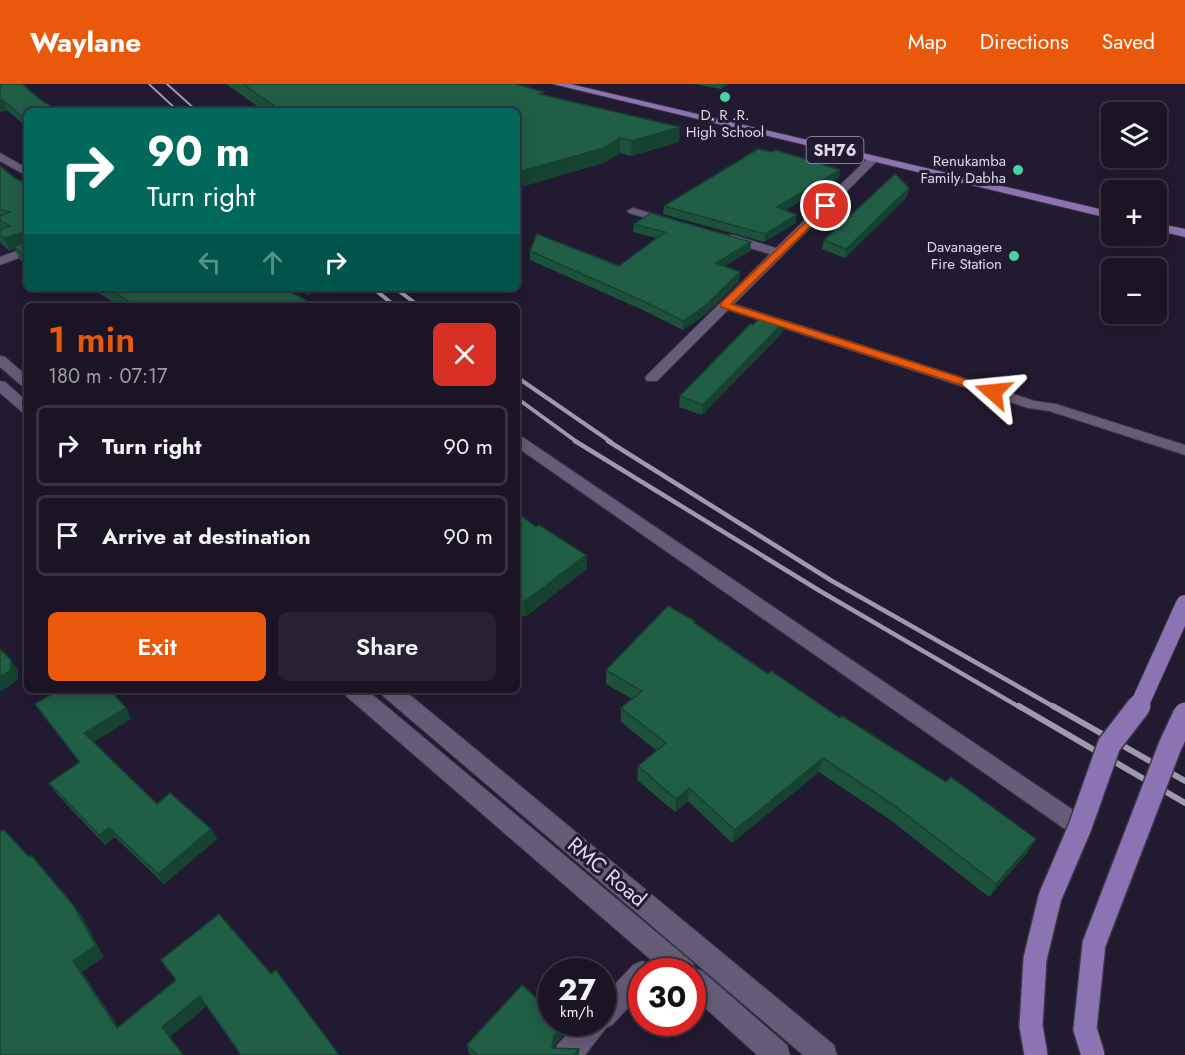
<!DOCTYPE html>
<html lang="en">
<head>
<meta charset="utf-8">
<style>
	:root { --surface:#1a1424; --page:#272131; --text:#f1f3f6; --muted:#9f9ea6; --line:#383341; --accent:#ea580c }
	body { margin:0; font-family:Jost,sans-serif; background:var(--page); color:var(--text); height:100vh; display:flex; flex-direction:column; font-size:22px; white-space:nowrap }
	* { box-sizing:border-box; margin:0 }
	p { font-size:20px; color:var(--muted) }
	.icon { flex:none; width:33px; height:33px; fill:none; stroke:currentColor; stroke-width:2; stroke-linecap:round; stroke-linejoin:round }
	.map { position:relative; flex:1; overflow:hidden }
	.drawer { position:absolute; left:24px; top:219px; width:496px; height:390px; display:flex; flex-direction:column; background:var(--surface); border-radius:9px; box-shadow:0 3px 15px #0003,0 0 0 2px var(--line) }
	.drawer>* { flex:none }
	.top-card { position:absolute; left:24px; top:24px; width:496px; height:183px; border-radius:9px; box-shadow:0 3px 15px #0003,0 0 0 2px var(--line); background:#00695c; color:#fff; overflow:hidden }
	.tools { position:absolute; left:1101px; top:18px; display:grid; gap:12px }
	.tools a { display:grid; place-items:center; width:66px; height:66px; border-radius:9px; background:var(--surface); box-shadow:0 3px 15px #0003,0 0 0 2px var(--line); font-size:30px }
	.speed { position:absolute; left:538px; top:874px; display:flex; gap:12px; font-size:30px; font-weight:700; text-align:center }
	.speed>* { display:grid; place-content:center; width:78px; height:78px; border-radius:50%; background:var(--surface); box-shadow:0 3px 15px #0003,0 0 0 2px var(--line); line-height:1 }
	.speed small { font-size:15px; font-weight:400 }
	.speed .limit { border:9px solid #d22; background:#fff; color:#111 }
	.pin { position:absolute; display:grid; place-items:center; width:51px; height:51px; color:#fff; margin:-26px; border:3px solid #fff; border-radius:50%; box-shadow:0 2px 6px #0007 }
	.me { position:absolute; width:66px; margin:-33px; rotate:288deg; stroke-linejoin:round; filter:drop-shadow(0 0 4px #0008) }
	.turn { display:flex; align-items:center; gap:21px; height:126px; padding:0 24px; font-size:27px }
	.turn .icon { width:78px; height:78px; stroke-width:2.5 }
	.turn b { display:block; font-size:42px; line-height:51px }
	.lanes { display:flex; align-items:center; height:57px; padding:0 24px; background:#0003; justify-content:center; gap:30px; direction:ltr }
	.lanes .off { opacity:.35 }
	.round { display:grid; place-items:center; flex:none; width:63px; height:63px; border-radius:9px; background:var(--page) }
	.overview { display:flex; align-items:center; justify-content:space-between; height:102px; padding:0 24px }
	h1 { font-size:36px; font-weight:600; line-height:45px; color:var(--accent) }
	.action { display:flex; gap:12px; margin-top:auto; padding:12px 24px }
	.action a { flex:1; height:69px; border-radius:9px; background:var(--accent); color:#fff; font-size:24px; font-weight:600; line-height:69px; text-align:center }
	.action a+a { background:var(--page); color:var(--text) }
	ul { padding:0; list-style:none }
	li { display:flex; align-items:center; gap:18px; height:81px; margin:0 12px 9px; padding:0 12px; border:3px solid var(--line); border-radius:9px }
	li div { flex:1 }
	li b { display:block; font-size:22px }
	li em { font-style:normal }
	header { display:flex; align-items:center; gap:36px; box-sizing:border-box; height:84px; padding:0 30px; background:var(--accent); color:#fff }
	header strong { font-size:28px }
	nav { display:flex; gap:33px; margin-inline-start:auto; font-size:21px }
	.map>svg:first-child { display:block }
	.lines { fill:none; stroke-linecap:round; stroke-linejoin:round }
	.minor-casing { stroke:#3a3345; stroke-width:2 }
	.major-casing { stroke:#3a3345; stroke-width:2 }
	.minor { fill:#665c77; fill-rule:evenodd }
	.major { fill:#8c74b2; fill-rule:evenodd }
	.rail-far3 { stroke:#9f99aa; stroke-width:2 }
	.rail-far2 { stroke:#9f99aa; stroke-width:4 }
	.rail-far1 { stroke:#9f99aa; stroke-width:4.5 }
	.rail { stroke:#9f99aa; stroke-width:6 }
	.major-bridge-far1-casing { stroke:#3a3345; stroke-width:20; stroke-linecap:butt }
	.major-bridge-casing { stroke:#3a3345; stroke-width:26; stroke-linecap:butt }
	.major-bridge-far1 { stroke:#8c74b2; stroke-width:18 }
	.major-bridge { stroke:#8c74b2; stroke-width:23 }
	.wall { fill:#1c513c }
	.shaded-wall { fill:#164231 }
	.building { fill:#205e46; stroke:#164231; stroke-width:1.5 }
	.route { fill:#ea580c; stroke:#983908; stroke-width:1.5 }
	.poi-dot { fill:#44d49f; stroke:#221a30; stroke-width:2 }
	.labels { text-anchor:middle; stroke-width:6; stroke-linejoin:round; paint-order:stroke }
	.far-poi-label { font-size:15px; fill:#dfdae9; stroke:#221a30; text-anchor:end }
	.shield { fill:#221a30; stroke:#a6a0b2; stroke-width:1.5 }
	.shield-label { font-size:16px; font-weight:bold; fill:#dfdae9 }
	.near-street-label { font-size:21px; fill:#dfdae9; stroke:#221a30 }
</style>
</head>
<body>
<header>
<strong>Waylane</strong>
<nav><a>Map</a><a>Directions</a><a>Saved</a></nav>
</header>
<div class="map">
<svg width="1185" height="971" viewBox="0 0 1185 971">
	<rect width="100%" height="100%" fill="#221a30"/>
	<g class="lines">
		<defs>
			<path id="minor" d="M0,69L27,84V92L0,77Z
				M873,72L877,73V77L734,220L1035,317L1056,320L1185,361V371L1049,327L1028,324L728,226L657,297H647L645,294L647,291L770,170L725,157V151H733L776,164L869,73Z
				M633,124L674,136L676,138L670,141L629,129L627,127Z
				M27,163V171L0,181V173Z
				M0,272L5,273L27,292V303L22,302L0,283Z
				M0,297L5,298L27,317V330L22,328L0,309Z
				M518,352L524,354L1088,736L1091,743L1088,750L1080,753L1072,750L518,364Z
				M343,606H367L693,879L695,884L702,887L787,961L790,971H757L693,913V888H665L346,612Z
				M380,606H404L834,961L837,971H803L383,612Z
				M642,877L651,881L654,888H642V909L612,941L607,943L585,971H554L557,961L578,939H603V913L633,881Z"/>
			<path id="major" d="M553,0H570L1112,128V135Z
				M1156,139L1185,145V153L1156,146Z"/>
		</defs>
		<!-- minor casing -->
		<use href="#minor" class="minor-casing"/>
		<!-- major casing -->
		<use href="#major" class="major-casing"/>
		<!-- minor -->
		<use href="#minor" class="minor"/>
		<!-- major -->
		<use href="#major" class="major"/>
		<!-- rail-far3 -->
		<path class="rail-far3" d="M149,0L178,27
			M167,0L197,27"/>
		<!-- rail-far2 -->
		<path class="rail-far2" d="M373,204L395,222
			M395,204L419,222
			M518,294L611,358
			M518,315L577,358"/>
		<!-- rail-far1 -->
		<path class="rail-far1" d="M575,357L820,507L1021,624
			M608,357L832,497L1056,624"/>
		<!-- rail -->
		<path class="rail" d="M1019,622L1185,719
			M1053,622L1185,697"/>
		<defs>
			<path id="major-bridge-far1" d="M1138,624L1185,520"/>
			<path id="major-bridge" d="M1036,971L1031,942L1035,875L1050,813L1080,743L1109,661L1139,622
				M1093,971L1085,945L1094,860L1170,662L1185,630"/>
		</defs>
		<!-- major-bridge-far1 casing -->
		<use href="#major-bridge-far1" class="major-bridge-far1-casing"/>
		<!-- major-bridge casing -->
		<use href="#major-bridge" class="major-bridge-casing"/>
		<!-- major-bridge-far1 -->
		<use href="#major-bridge-far1" class="major-bridge-far1"/>
		<!-- major-bridge -->
		<use href="#major-bridge" class="major-bridge"/>
	</g>
	<!-- wall -->
	<path class="wall" d="M0,0L27,27V43L7,26L0,28Z
		M226,0H515L545,11L679,58L631,72L620,69L604,79L518,27H264Z
		M694,0H728L721,5Z
		M0,82L15,94L27,100V182L20,176L15,165L10,167L1,160L0,157Z
		M839,94L785,126L796,139L764,158L663,130L664,122Z
		M907,113L845,174L822,165L824,156Z
		M634,140L751,158L750,167L724,182L739,197L705,231L683,246L643,226L530,176V167L619,182L656,154L633,148Z
		M90,204H292L293,210L316,222H120Z
		M299,204H326L308,211Z
		M784,238L783,248L702,331L679,323L680,312L753,241Z
		M518,429L536,443L586,471L587,485L525,533L518,528Z
		M695,539L1028,768L989,813L889,735L819,688L732,759L688,717L675,728L637,696L638,682L657,667L621,638V624L632,615L606,600V586Z
		M35,620L126,624L131,635L93,658L157,720L211,745L217,755L164,800L115,753L105,761L56,709L49,699L79,678L42,630Z
		M566,949L555,960L554,964L579,965V971H471L469,969L467,961Z"/>
	<!-- shaded-wall -->
	<path class="shaded-wall" d="M721,0H728L721,5Z
		M3,16L7,26L0,28V17Z
		M680,43L679,58L631,72L632,57Z
		M620,54V69L604,79L518,104V88Z
		M840,86L839,94L776,132L777,123Z
		M909,104L907,113L845,174L846,165Z
		M797,131L796,139L764,158L765,150Z
		M23,148L27,158L14,163L15,165L10,167L4,154Z
		M751,158L750,167L715,188L716,179Z
		M740,188L739,197L705,231L683,246V237Z
		M289,204H292L295,217L285,205Z
		M306,204H326L308,211Z
		M784,238L783,248L702,331L703,321Z
		M586,471L587,485L525,533L524,518Z
		M11,576L18,586V596L0,608V593Z
		M126,624L131,635L90,660L84,649Z
		M823,674L819,688L732,759L735,746Z
		M689,704L688,717L675,728L676,715Z
		M109,744L115,753L105,761L99,751Z
		M211,745L217,755L164,800L158,790Z
		M1036,755L1028,768L989,813L996,800Z
		M73,821L82,832L104,873L82,888L126,954L117,944L73,877Z
		M200,912L207,922L170,953L183,971L162,943Z
		M565,940L566,949L555,960L552,971V964L554,952Z
		M579,965V971H574Z"/>
	<!-- building -->
	<path class="building" d="M0,0H22L42,17L60,27H27V37L3,16L0,17Z
		M243,0H515L544,8L539,10L680,43L632,57L620,54L604,64L518,88V27H281Z
		M758,65L772,68L776,66L840,86L777,123L797,131L765,150L664,122Z
		M0,82L15,94L27,100V173L14,163L23,159V148L4,154L0,151V146L10,142L0,136V132L10,128L0,125Z
		M895,90L909,104L846,165L824,156Z
		M651,129L751,158L716,179L740,188L705,222L683,237L643,217L530,167L537,150L619,182L665,148L634,140Z
		M107,204H289L285,205L316,222H124L132,219Z
		M764,230L782,236L784,238L703,321L680,312L750,240L753,241Z
		M518,429L536,443L539,441L586,471L524,518L518,514Z
		M668,522L695,537L694,539L768,590L771,587L840,634L842,632L946,698L951,693L1036,755L996,800L895,722L823,674L735,746L689,704L676,715L638,682L666,659L621,624L642,607L606,586Z
		M0,565L11,576V586L0,593Z
		M59,606H110L126,624L84,649L157,720L170,709L211,745L158,790L109,744L99,751L49,699L80,678L35,620Z
		M4,746L29,773L31,771L73,821L96,862L73,877L117,944L176,896L161,876L219,830L271,890L276,886L339,971H241L200,912L162,943L183,971H0V748Z
		M522,901L552,929V939H563L565,940L554,952L552,964L579,965L574,971H477L467,961Z"/>
	<!-- route -->
	<path class="route" d="M826,119L830,122L829,124L731,220L997,305V310H989L721,223V219Z"/>
	<!-- markers -->
	<g class="poi-dot">
		<circle cx="725" cy="13" r="6"/>
		<circle cx="1018" cy="86" r="6"/>
		<circle cx="1014" cy="172" r="6"/>
	</g>
	<g class="labels">
		<!-- far-poi labels -->
		<g class="far-poi-label">
			<text x="725" y="36" text-anchor="middle">D. R .R.<tspan x="725" dy="17">High School</tspan></text>
			<text x="1006" y="82">Renukamba<tspan x="1006" dy="17">Family Dabha</tspan></text>
			<text x="1002" y="168">Davanagere<tspan x="1002" dy="17">Fire Station</tspan></text>
		</g>
		<!-- shield labels -->
		<rect class="shield" x="806.5" y="53" width="57" height="26" rx="4.5"/>
		<g class="shield-label">
			<text x="835" y="72">SH76</text>
		</g>
		<!-- near-street labels -->
		<g class="near-street-label">
			<text transform="translate(607 788) rotate(40)" y="7">RMC Road</text>
		</g>
	</g>
</svg>
<div class="tools">
<a><svg class="icon" aria-label="layers" viewBox="0 0 24 24"><path d="M12 4l9 5-9 5-9-5zM3 14l9 5 9-5"/></svg></a>
<a>+</a>
<a>−</a>
</div>
<div class="speed"><div>27<small>km/h</small></div><div class="limit">30</div></div>
<div class="pin" style="left:826px;top:122px;background:#d93025"><svg class="icon" aria-label="arrive" viewBox="0 0 24 24"><path d="M6 21V4h12l-3 4 3 4H6"/></svg></div>
<svg class="me" style="left:993px;top:308px" viewBox="-20 -20 40 40"><path d="M0-17L14 15 0 8-14 15z" fill="#ea580c" stroke="#fff" stroke-width="4"/></svg>
<div class="top-card">
<div class="turn"><svg class="icon" aria-label="right" viewBox="0 0 24 24"><path d="M7 20v-9h11M14 6l5 5-5 5"/></svg><div><b>90 m</b>Turn right</div></div>
<div class="lanes"><svg class="icon off" aria-label="left" viewBox="0 0 24 24"><path d="M17 20v-9H6M10 6l-5 5 5 5"/></svg><svg class="icon off" aria-label="ahead" viewBox="0 0 24 24"><path d="M12 20V5M6 11l6-6 6 6"/></svg><svg class="icon" aria-label="right" viewBox="0 0 24 24"><path d="M7 20v-9h11M14 6l5 5-5 5"/></svg></div>
</div>
<section class="drawer">
<div class="overview"><div><h1>1 min</h1><p>180 m · 07:17</p></div><a class="round" style="background:#d93025;color:#fff"><svg class="icon" aria-label="close" viewBox="0 0 24 24"><path d="M6 6l12 12M18 6L6 18"/></svg></a></div>
<ul>
<li><svg class="icon" aria-label="right" viewBox="0 0 24 24"><path d="M7 20v-9h11M14 6l5 5-5 5"/></svg><div><b>Turn right</b></div><em>90 m</em></li>
<li><svg class="icon" aria-label="arrive" viewBox="0 0 24 24"><path d="M6 21V4h12l-3 4 3 4H6"/></svg><div><b>Arrive at destination</b></div><em>90 m</em></li>
</ul>
<div class="action"><a>Exit</a><a>Share</a></div>
</section>
</div>
</body>
</html>
